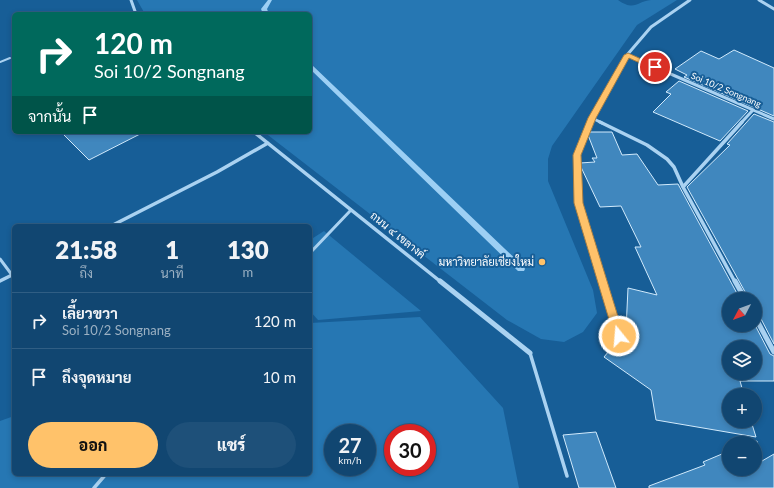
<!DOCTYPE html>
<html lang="th">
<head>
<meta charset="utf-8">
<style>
	:root { --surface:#114671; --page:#1e5079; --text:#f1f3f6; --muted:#9cb1c3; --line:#305e84; --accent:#ffc26a }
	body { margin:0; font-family:Lato,Sarabun,sans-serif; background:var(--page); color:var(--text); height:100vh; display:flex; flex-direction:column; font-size:15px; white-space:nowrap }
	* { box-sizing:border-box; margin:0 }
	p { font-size:13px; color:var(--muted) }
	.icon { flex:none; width:22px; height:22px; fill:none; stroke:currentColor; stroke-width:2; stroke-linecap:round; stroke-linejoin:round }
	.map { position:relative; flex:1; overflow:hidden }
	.side { position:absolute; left:12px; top:224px; width:300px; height:252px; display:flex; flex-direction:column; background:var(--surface); border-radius:6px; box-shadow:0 2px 6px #0003,0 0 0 1px var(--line) }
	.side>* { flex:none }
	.hud { position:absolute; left:12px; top:12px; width:300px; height:122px; border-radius:6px; box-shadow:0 2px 6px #0003,0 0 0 1px var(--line); background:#00695c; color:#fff; overflow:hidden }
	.needle { width:26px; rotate:229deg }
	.tools { position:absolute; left:722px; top:292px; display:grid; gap:8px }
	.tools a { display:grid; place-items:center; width:40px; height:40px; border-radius:50%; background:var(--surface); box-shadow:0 2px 6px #0003,0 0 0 1px var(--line); font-size:20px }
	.speed { position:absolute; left:324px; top:424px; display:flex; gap:8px; font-size:20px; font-weight:700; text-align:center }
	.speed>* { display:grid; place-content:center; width:52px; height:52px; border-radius:50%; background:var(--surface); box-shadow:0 2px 6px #0003,0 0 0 1px var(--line); line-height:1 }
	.speed small { font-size:10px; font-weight:400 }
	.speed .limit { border:6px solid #d22; background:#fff; color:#111 }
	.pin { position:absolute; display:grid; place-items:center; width:34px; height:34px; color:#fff; margin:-17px; border:2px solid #fff; border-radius:50%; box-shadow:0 1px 4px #0007 }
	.me { position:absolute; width:44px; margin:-22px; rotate:343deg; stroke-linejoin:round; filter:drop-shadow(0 0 3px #0008) }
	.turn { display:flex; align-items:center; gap:14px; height:84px; padding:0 16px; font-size:18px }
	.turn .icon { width:52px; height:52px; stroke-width:2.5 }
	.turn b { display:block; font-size:28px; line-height:34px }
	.then { display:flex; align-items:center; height:38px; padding:0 16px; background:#0003; gap:8px; font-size:15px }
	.eta { display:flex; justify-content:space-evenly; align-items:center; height:68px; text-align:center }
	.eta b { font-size:24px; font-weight:800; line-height:28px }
	.cta { display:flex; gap:8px; margin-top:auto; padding:8px 16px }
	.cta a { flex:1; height:46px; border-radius:24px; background:var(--accent); color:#111; font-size:16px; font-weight:800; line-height:46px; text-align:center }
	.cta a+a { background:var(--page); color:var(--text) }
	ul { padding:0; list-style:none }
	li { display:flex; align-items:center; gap:12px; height:56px; padding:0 16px; border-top:1px solid var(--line) }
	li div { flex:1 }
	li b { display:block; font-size:15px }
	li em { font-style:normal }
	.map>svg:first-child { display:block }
	.green { fill:#2677b3; fill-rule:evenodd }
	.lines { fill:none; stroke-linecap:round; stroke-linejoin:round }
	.stream { fill:#9ccff4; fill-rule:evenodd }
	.building { fill:#4087be; stroke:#d1eafc; fill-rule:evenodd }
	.service-far2 { stroke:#aad2f1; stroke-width:2 }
	.service-far1 { stroke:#aad2f1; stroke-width:3 }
	.service { stroke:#aad2f1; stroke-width:3.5 }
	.minor-far2 { stroke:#aad2f1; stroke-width:3 }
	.minor-far1 { stroke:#aad2f1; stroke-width:3.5 }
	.minor { stroke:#aad2f1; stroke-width:5 }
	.route { fill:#ffc26a; stroke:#a67e45 }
	.poi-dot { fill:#ffc26a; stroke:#175e97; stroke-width:1.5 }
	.labels { text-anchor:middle; stroke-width:4; stroke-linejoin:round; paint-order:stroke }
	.far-street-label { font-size:9px; fill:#fff; stroke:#175e97 }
	.street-label { font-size:11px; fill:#fff; stroke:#175e97 }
	.poi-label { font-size:11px; fill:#fff; stroke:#175e97; text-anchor:end }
</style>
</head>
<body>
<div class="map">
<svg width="774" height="488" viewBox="0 0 774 488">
	<rect width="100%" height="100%" fill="#175e97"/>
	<!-- green -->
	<path class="green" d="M137,0H618C635,12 637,1 651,0C659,0 668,0 677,0L637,25L552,146L548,159V181L593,290L597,313L583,332L564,342L541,339L507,320L264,132H310V14H145Z
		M324,231L421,311L318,320L310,311V240Z
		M420,317L503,408L519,488H0V421L14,416V474H310V323ZM333,433H367V467H333ZM393,433H427V467H393Z"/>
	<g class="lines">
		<!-- stream -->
		<path class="stream" d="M268,0H272L267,9L269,14H263L261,9Z
			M310,64L312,65L524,267L525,269L524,271H518L310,69Z"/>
	</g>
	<!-- building -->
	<path class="building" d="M734,50L774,68V116L684,77L687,75L675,69L701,51L719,59Z
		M679,81L748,111L720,141L653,112L671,94L666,92Z
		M754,114L774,122V344L759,315L755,313V299H749L687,187L730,145L727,144Z
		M61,132H144L89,160Z
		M590,132H612L622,155L637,154L658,185L678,184L740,299H729V325H755L770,354L774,356V381H740L744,395H729V421H751L756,437L656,420L651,390L604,357L618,340L622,338L623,334L626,330L628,288L657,295L635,247H641L621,206L600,207L580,165V163L595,162L592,158H597L588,135ZM729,347H755V373H729Z
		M596,432L616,488H579L563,435Z
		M757,441L762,461L774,454V488H649V486L705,465L703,462L729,451V469H755V443H750Z"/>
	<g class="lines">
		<!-- service-far2 -->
		<path class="service-far2" d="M0,62L10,58"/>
		<!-- service-far1 -->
		<path class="service-far1" d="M310,253L351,210
			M0,259L12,275"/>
		<!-- service -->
		<path class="service" d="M530,353L567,476
			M94,488L106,474"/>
		<!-- minor-far2 -->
		<path class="minor-far2" d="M131,0L136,14
			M759,0L774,9
			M627,55L774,119
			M592,118L602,123
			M590,123L627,55L651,27L690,0
			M741,123L753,110"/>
		<!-- minor-far1 -->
		<path class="minor-far1" d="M590,122L577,155L578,203L602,282
			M600,122L647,145L667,159L674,167L683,187L735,282
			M254,132L441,282
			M683,187L742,122
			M111,226L217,172L268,143
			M0,281L14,274"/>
		<!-- minor -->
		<path class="minor" d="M440,281L530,353
			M602,281L619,336
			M735,281L745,299
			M755,317L774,352"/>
	</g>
	<!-- route -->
	<path class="route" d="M628,53L659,67L653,69L629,58L596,118L581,155L583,203L624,336L623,339L619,341L616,339L614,336L574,203L573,155L588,118L624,55Z"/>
	<!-- markers -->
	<circle class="poi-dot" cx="542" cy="262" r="4"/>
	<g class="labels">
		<!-- far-street labels -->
		<g class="far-street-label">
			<text transform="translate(726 90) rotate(23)" y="3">Soi 10/2 Songnang</text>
		</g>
		<!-- street labels -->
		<g class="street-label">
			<text transform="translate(398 235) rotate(39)" y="4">ถนน ๔ เขลางค์</text>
		</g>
		<!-- poi labels -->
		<g class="poi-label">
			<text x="534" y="266">มหาวิทยาลัยเชียงใหม่</text>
		</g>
	</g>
</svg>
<div class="tools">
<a><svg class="needle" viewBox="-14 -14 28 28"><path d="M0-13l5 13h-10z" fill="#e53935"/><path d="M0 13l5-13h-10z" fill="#9cb1c3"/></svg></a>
<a><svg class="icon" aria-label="layers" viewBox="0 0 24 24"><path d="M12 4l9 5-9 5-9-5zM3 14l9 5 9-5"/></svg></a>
<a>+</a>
<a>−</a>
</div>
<div class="speed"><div>27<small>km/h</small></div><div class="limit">30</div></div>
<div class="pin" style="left:655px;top:67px;background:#d93025"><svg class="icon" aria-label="arrive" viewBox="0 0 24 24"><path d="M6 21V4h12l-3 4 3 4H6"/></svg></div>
<svg class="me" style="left:619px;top:336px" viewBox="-20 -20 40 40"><circle r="17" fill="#ffc26a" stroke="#fff" stroke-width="3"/><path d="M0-11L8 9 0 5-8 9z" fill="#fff"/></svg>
<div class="hud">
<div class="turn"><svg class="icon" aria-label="right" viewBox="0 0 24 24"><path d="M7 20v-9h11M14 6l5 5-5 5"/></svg><div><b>120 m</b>Soi 10/2 Songnang</div></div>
<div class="then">จากนั้น<svg class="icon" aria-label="arrive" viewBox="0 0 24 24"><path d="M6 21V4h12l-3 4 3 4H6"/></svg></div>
</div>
<section class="side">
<div class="eta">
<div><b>21:58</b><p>ถึง</p></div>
<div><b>1</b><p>นาที</p></div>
<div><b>130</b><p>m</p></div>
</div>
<ul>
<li><svg class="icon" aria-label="right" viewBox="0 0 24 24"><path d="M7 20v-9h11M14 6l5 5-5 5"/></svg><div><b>เลี้ยวขวา</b><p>Soi 10/2 Songnang</p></div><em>120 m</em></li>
<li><svg class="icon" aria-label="arrive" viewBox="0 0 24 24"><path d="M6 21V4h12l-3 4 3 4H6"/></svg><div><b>ถึงจุดหมาย</b></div><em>10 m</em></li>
</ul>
<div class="cta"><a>ออก</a><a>แชร์</a></div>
</section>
</div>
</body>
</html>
